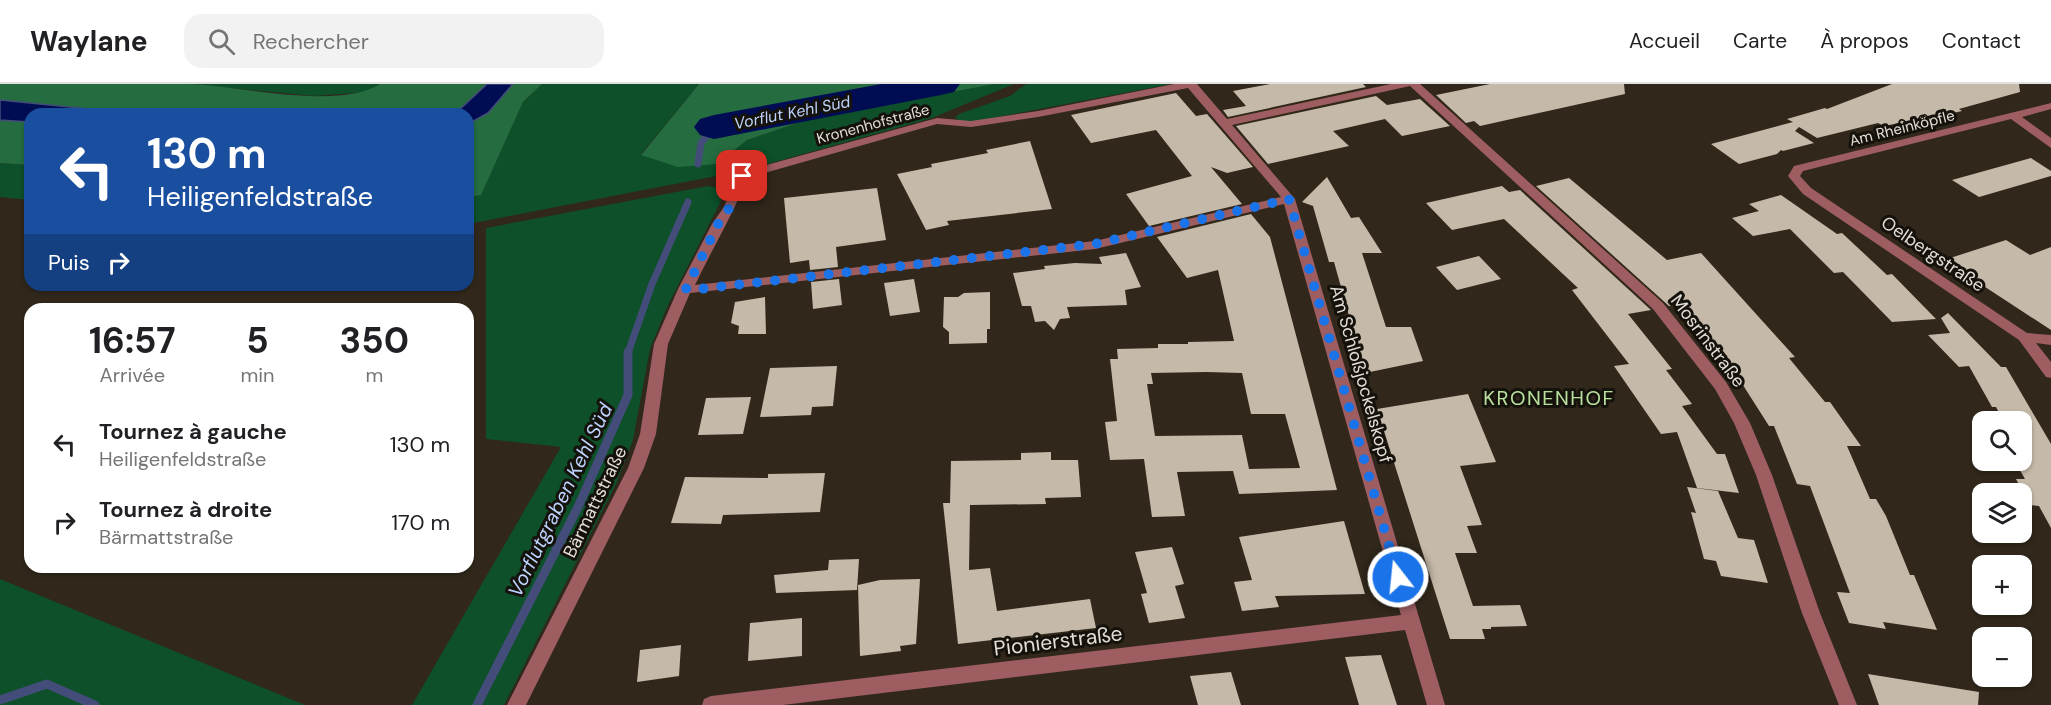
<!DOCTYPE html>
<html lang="fr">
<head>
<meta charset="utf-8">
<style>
	:root { --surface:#fff; --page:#f2f2f2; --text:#202124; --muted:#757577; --line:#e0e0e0 }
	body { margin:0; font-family:"DM Sans",sans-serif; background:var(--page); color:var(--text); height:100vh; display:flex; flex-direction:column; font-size:22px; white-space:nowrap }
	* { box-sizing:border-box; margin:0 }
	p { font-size:20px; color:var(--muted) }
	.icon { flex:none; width:33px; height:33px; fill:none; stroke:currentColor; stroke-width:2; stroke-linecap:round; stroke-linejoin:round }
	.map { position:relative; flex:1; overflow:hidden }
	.side { position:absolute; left:24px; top:219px; width:450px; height:270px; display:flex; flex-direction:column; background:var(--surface); border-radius:18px; box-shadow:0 2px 4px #0004 }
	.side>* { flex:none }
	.top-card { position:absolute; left:24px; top:24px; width:450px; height:183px; border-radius:18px; box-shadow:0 2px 4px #0004; background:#1a4fa0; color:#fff; overflow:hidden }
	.buttons { position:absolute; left:1972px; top:327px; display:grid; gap:12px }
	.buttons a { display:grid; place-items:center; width:60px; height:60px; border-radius:12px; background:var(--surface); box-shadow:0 2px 4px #0004; font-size:30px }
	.pin { position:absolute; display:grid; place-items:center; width:51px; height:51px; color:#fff; margin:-26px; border-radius:12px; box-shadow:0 3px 9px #0006 }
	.me { position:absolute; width:66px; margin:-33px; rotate:344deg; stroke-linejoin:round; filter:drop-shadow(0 0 4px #0008) }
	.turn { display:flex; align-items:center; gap:21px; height:126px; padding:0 24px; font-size:27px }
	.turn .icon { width:78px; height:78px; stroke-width:2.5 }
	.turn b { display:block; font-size:42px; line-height:51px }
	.then { display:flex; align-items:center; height:57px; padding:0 24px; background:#0003; gap:12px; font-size:22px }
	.eta { display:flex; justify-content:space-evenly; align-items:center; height:102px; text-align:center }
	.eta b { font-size:36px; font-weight:700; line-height:42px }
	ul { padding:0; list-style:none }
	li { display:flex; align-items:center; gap:18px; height:78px; padding:0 24px }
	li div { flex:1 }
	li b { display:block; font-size:22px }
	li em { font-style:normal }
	header { display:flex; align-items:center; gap:36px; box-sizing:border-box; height:84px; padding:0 30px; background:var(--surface); border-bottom:2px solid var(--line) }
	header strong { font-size:28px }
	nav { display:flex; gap:33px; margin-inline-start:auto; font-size:21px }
	.search { width:420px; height:54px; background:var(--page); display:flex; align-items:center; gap:15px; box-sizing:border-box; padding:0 21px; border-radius:18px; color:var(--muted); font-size:22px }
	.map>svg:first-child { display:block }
	.green { fill:#0d502a }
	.forest { fill:#256d40 }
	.water { fill:#000d53; stroke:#444c7a; stroke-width:1.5 }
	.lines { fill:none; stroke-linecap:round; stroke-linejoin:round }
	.stream-far1 { stroke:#444c7a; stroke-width:7 }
	.stream { stroke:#444c7a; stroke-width:9 }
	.river { fill:#000d53; fill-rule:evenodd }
	.building { fill:#c5b9a9; fill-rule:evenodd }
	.minor { fill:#9d5d61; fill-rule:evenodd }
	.route { stroke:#1a73e8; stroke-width:10; stroke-dasharray:0 18 }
	.labels { text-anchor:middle; stroke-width:6; stroke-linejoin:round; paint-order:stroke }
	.far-street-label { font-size:15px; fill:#e3ded5; stroke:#15120c }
	.far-water-label { font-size:16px; font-style:italic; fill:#bdd3fd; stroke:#15120c }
	.street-label { font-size:18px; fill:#e3ded5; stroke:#15120c }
	.neighbourhood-label { font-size:20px; letter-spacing:1.5px; fill:#b8e09c; stroke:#15120c }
	.water-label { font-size:20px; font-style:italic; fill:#bdd3fd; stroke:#15120c }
	.near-street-label { font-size:21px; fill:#e3ded5; stroke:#15120c }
</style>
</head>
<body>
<header>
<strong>Waylane</strong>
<div class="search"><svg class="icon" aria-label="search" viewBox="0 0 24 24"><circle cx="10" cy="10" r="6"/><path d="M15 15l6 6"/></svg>Rechercher</div>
<nav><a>Accueil</a><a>Carte</a><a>À propos</a><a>Contact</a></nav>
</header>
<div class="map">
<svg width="2051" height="621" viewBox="0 0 2051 621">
	<rect width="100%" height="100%" fill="#31281b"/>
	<!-- green -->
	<path class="green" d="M190,0H380L367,8L314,12Z
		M542,0H699L641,70L717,80L747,56L812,34L995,0H1014L932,34L742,87L468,140V113L481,110L523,18Z
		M1026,0H1171L976,37H961L955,34L959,30L1010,12Z
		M0,79L30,81V116L0,113Z
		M708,102L719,104L722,115L668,221L650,265L633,356L617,398L504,621H412L561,363L486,355V144Z
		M0,495L305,621H0Z"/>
	<!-- forest -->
	<path class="forest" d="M0,0C62,0 125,0 187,0C238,1 337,27 380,0H487L460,25L449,30H139L0,16Z
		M513,0H542L523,18L481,111L468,113V40L488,29Z
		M699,0H995L812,34L747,56L717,80L678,83L641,71Z
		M0,36L30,38V81L0,79Z"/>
	<!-- water -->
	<path class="water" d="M487,0H513L488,29L468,40V30H449L460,25Z
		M0,16L139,30H30V38L0,36Z"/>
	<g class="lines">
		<!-- stream-far1 -->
		<path class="stream-far1" d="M698,80L701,59L714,43
			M628,269L652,200L688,118"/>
		<!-- stream -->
		<path class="stream" d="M0,616L47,600L95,621
			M477,621L578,423L628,311V268"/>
		<!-- river -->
		<path class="river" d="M881,0H960L954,8L941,11L714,55L700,51L694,43L700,35L714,31Z"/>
	</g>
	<!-- building -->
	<path class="building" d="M1270,0H1363L1366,3L1228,33L1223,26L1246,22L1233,7Z
		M1490,0H1624L1625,10L1480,42L1474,37L1466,39L1436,11Z
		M1892,0H2019L2020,8L1959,25L1962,27L1912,38L1910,37L1884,42L1878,39L1817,54L1799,43L1795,47L1814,59L1783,67L1781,66L1777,70L1739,80L1711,60L1793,38L1787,35L1825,24L1827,25Z
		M1176,9L1196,32L1207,30L1253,83L1227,89L1211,83L1242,120L1149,142L1126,110L1192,92L1156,46L1091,59L1071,31Z
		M1376,12L1387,21L1420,15L1450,42L1402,52L1385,35L1333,47L1349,62L1268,80L1236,42Z
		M1030,57L1052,125L947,137L949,141L926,146L897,90L932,83L931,80L988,69L986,66Z
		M2031,74L2051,87V92L1979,113L1952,96Z
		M1327,93L1351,134L1359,133L1382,169H1362L1386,243H1411L1423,277L1365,289L1334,178H1329L1313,122L1302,118Z
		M1569,94L1667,176L1701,169L1795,273L1789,274L1825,318H1830L1861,362H1847L1870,415H1876L1886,432L1910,491H1914L1937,546L1883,538L1886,545L1849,539L1837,508L1850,509L1810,402L1797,400L1774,342H1769L1741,298L1698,242L1678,221L1669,222L1536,102Z
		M1502,102L1509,108L1520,106L1651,226L1628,230L1672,285L1666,286L1692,320L1682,322L1717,370H1725L1739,409L1697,404L1677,348L1661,350L1614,282L1629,280L1572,206L1578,204L1504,135L1452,146L1426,119Z
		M877,104L886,156L836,163L838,183L810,186L809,176L790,179L784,114Z
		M1781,111L1837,150L1842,149L1887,191L1892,190L1936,235L1892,238L1843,188L1834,189L1790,145L1753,152L1732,134L1759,127L1749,120Z
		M1251,130L1270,153L1337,406L1239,410L1233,387L1177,388L1185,432L1152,433L1144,375L1110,376L1105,338L1117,337L1110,275H1118L1117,265L1158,264V260H1188V258L1234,257L1218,186L1187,194L1157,153ZM1206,288L1242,289L1251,330H1285L1300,384L1249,385L1242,351L1155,352L1147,300H1153L1151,289Z
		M2006,156L2030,171L2051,163V246L1944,176Z
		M1126,169L1141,203L1125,206L1127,221L1067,223L1070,234L1060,235L1054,246L1045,237L1035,238L1031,222H1022L1013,189L1045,185L1044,182L1075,179L1102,180L1099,173Z
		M1479,172L1501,195L1457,206L1436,183Z
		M839,195L842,221L813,225L811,198Z
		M914,195L920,228L890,232L884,199Z
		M990,208V245H987V259L949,260V248L943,243L944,213H958L964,209Z
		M765,213L766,250H738L739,242L731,239L735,218Z
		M1948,229L2001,283H2006L2051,360V444L2039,422L2030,421L2016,395H2025L2014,376H2026L2022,369V338H2004L1996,323H1992L1969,282L1959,283L1928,251L1950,249L1941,234Z
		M837,282L833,322L812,323L811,331L760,333L770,284Z
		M1468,310L1496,378L1460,382L1482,441L1467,442L1477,469H1455L1473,522L1520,521L1527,542L1491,543V545H1482L1485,555H1450L1377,325Z
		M751,313L743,350L698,351L706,314Z
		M1051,368V376H1078L1081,413L1045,414L1046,420L970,421L969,486L990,484L997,527L1090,515L1096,544L958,560L943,419H950L951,377L1021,376V369Z
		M825,389L820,428L723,431L721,440L671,439L685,393L768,394V390Z
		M1687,403L1718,407L1738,454L1754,456L1768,499L1721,492L1716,477L1704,475L1691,428L1696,429Z
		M1344,437L1365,510L1275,512L1279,523L1242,527L1234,498L1252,496L1239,453Z
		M1172,463L1184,500L1175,502L1185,534L1149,539L1141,510L1147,509L1135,468Z
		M859,475L857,506L776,509L774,491L828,486L829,476Z
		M920,495L916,560L900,562L901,567L860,572L858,501L880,496Z
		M802,534V572L748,577L750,539Z
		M681,561L679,592L637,598L640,566Z
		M1381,571L1397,621H1359L1345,573Z
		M1231,588L1241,621H1198L1190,592Z
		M1868,590L1979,608L1978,621H1879Z"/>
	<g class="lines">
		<!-- minor -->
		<path class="minor" d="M1174,0H1197L1227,35L1391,0H1420L1663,219L1726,298L1750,339L1772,391L1820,529L1857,621H1839L1802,529L1756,391L1734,339L1715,305L1653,225L1410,2L1232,41L1295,115L1445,621H1427L1405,546L783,621H702L704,615L711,612L1401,531L1284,120L1095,165L690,209L668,260L656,350L644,384L526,621H507L628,384L640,350L654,260L678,205L712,140L724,123L738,89L937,34L971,37L1038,27ZM1188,4L1281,113L1095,157L695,201C712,165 733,131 747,94L937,40L971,43L1038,33Z
			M2051,19V25L2022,33L2051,54V64L2011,35L1803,87L1800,92L1811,104L2027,249L2051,251V261L2036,259L2051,278V294L2046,293L2019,256L1803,110L1788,92L1794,82Z"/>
	</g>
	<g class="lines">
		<!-- route -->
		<path class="route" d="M742,92L730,123L718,140L686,205H700L1095,160L1289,115L1398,493"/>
	</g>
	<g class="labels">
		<!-- far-street labels -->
		<g class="far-street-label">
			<text transform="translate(873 40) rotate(-15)" y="5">Kronenhofstraße</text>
			<text transform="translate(1902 44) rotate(-14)" y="5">Am Rheinköpfle</text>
		</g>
		<!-- far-water labels -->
		<g class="far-water-label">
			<text transform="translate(792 28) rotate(-11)" y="6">Vorflut Kehl Süd</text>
		</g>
		<!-- street labels -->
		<g class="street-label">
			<text transform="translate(1933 170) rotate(34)" y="6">Oelbergstraße</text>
			<text transform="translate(1708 257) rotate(53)" y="6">Mosrinstraße</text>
			<text transform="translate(1361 290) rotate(74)" y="6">Am Schloßjockelskopf</text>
			<text transform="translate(595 418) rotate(-64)" y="6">Bärmattstraße</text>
		</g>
		<!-- neighbourhood labels -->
		<g class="neighbourhood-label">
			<text x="1549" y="321">KRONENHOF</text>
		</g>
		<!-- water labels -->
		<g class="water-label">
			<text transform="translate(560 416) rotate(-64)" y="7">Vorflutgraben Kehl Süd</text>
		</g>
		<!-- near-street labels -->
		<g class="near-street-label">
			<text transform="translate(1058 557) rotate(-7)" y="7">Pionierstraße</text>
		</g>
	</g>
</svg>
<div class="buttons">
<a><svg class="icon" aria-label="search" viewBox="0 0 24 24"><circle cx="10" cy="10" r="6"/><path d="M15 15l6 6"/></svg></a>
<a><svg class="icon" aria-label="layers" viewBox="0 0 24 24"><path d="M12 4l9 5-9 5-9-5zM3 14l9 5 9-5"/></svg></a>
<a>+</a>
<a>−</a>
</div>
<div class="pin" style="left:742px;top:92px;background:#d93025"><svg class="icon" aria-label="arrive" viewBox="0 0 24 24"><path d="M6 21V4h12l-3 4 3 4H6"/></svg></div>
<svg class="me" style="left:1398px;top:493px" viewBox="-20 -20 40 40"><circle r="17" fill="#1a73e8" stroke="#fff" stroke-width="3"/><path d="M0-11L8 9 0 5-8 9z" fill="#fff"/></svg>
<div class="top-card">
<div class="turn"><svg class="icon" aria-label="left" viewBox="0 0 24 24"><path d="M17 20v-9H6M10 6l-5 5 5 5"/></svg><div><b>130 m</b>Heiligenfeldstraße</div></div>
<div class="then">Puis<svg class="icon" aria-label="right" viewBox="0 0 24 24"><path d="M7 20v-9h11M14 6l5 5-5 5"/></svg></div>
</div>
<section class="side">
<div class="eta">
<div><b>16:57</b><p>Arrivée</p></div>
<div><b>5</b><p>min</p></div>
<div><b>350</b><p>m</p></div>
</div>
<ul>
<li><svg class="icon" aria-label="left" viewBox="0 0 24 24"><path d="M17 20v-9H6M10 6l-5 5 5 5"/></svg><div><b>Tournez à gauche</b><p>Heiligenfeldstraße</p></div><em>130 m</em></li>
<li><svg class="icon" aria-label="right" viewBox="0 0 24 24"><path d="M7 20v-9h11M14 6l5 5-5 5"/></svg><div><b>Tournez à droite</b><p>Bärmattstraße</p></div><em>170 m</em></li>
</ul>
</section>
</div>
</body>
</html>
